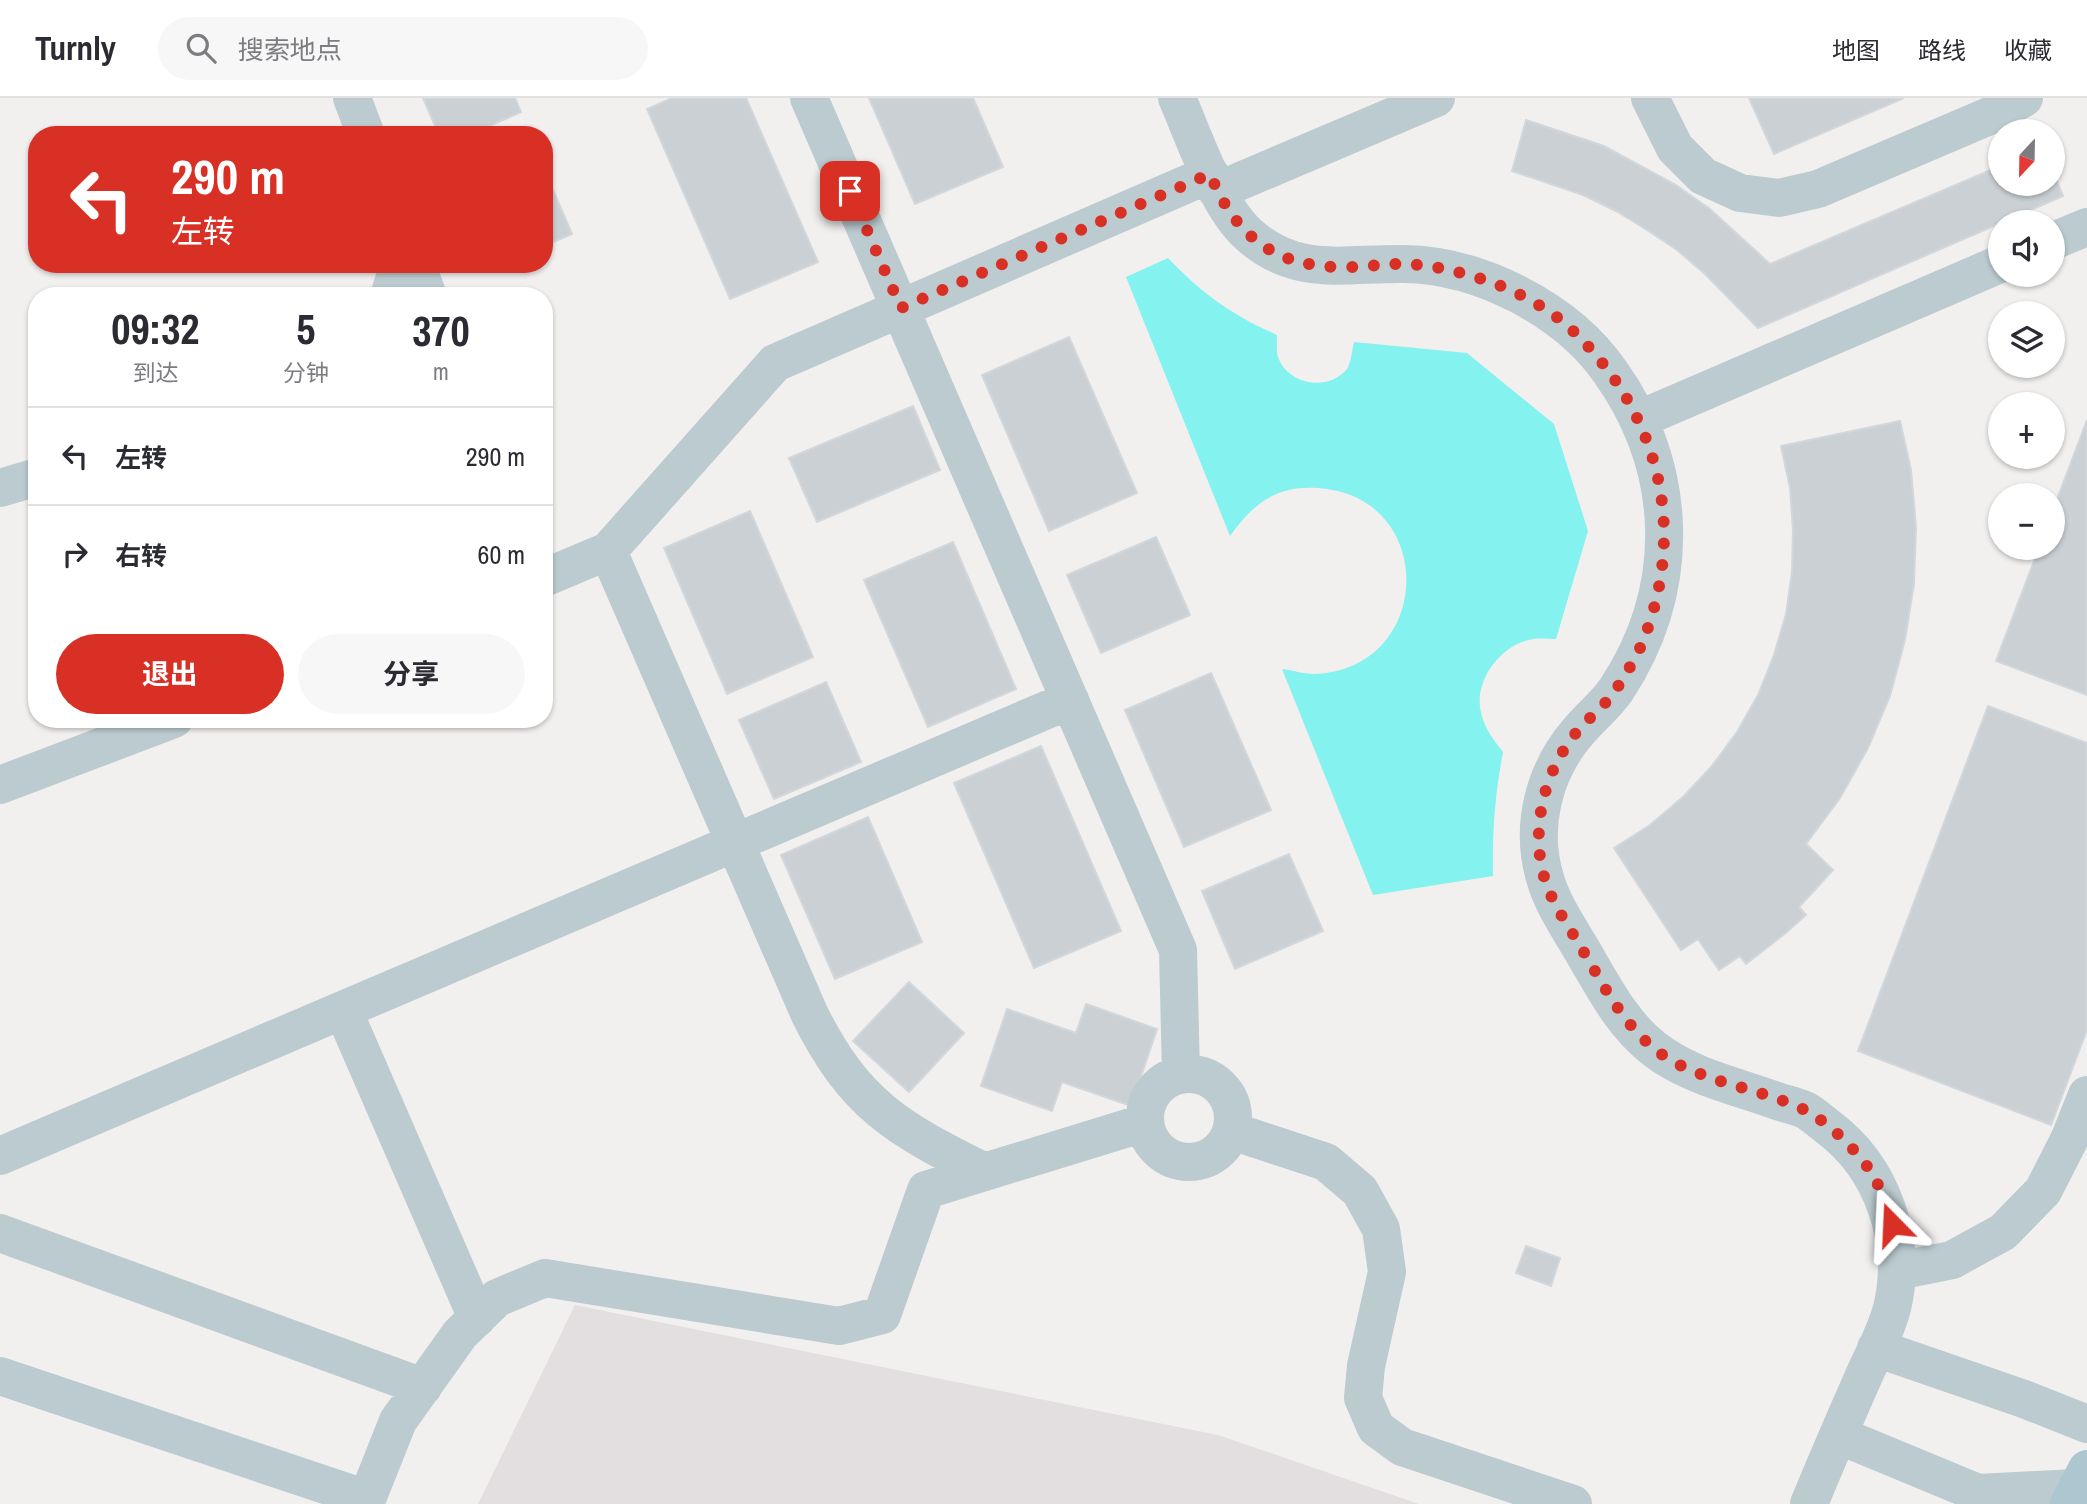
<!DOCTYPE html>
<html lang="zh">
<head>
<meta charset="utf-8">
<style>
	:root { --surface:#fff; --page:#f7f7f7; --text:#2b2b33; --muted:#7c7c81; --line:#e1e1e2; --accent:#d93025 }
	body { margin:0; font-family:"Archivo Narrow","Noto Sans SC",sans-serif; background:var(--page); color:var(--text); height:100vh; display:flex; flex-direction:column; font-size:26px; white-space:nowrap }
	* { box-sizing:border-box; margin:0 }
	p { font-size:23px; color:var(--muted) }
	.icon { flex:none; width:38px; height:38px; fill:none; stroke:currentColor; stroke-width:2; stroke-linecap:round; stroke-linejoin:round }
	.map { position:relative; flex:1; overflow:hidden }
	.panel { position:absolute; left:28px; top:189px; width:525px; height:441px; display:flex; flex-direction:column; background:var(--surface); border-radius:28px; box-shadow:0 2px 5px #0004 }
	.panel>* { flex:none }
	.hud { position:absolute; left:28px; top:28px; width:525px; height:147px; border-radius:28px; box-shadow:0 2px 5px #0004; background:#d93025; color:#fff; overflow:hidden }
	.needle { width:46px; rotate:202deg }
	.controls { position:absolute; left:1988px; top:21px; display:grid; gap:14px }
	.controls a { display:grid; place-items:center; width:77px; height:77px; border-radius:50%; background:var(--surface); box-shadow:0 2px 5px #0004; font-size:35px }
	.pin { position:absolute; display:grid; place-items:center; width:60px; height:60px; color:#fff; margin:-30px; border-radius:14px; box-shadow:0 4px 10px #0006 }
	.me { position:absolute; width:77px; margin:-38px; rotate:339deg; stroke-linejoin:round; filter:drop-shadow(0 0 5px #0008) }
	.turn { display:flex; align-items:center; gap:24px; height:147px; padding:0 28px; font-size:32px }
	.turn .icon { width:91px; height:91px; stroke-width:2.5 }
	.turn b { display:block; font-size:49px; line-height:60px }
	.eta { display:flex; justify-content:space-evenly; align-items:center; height:119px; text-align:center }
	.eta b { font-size:42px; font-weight:700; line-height:49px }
	.cta { display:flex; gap:14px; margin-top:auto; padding:14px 28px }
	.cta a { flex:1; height:80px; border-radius:42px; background:var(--accent); color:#fff; font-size:28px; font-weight:700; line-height:80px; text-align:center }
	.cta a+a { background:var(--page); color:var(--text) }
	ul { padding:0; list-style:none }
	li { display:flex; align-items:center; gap:21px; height:98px; padding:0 28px; border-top:2px solid var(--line) }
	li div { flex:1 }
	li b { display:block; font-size:26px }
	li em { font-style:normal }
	header { display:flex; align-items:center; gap:42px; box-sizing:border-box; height:98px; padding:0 35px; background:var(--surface); border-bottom:2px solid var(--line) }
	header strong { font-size:33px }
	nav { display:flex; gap:38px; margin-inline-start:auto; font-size:24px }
	.search { width:490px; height:63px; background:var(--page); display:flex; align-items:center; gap:18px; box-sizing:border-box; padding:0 24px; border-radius:38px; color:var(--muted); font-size:26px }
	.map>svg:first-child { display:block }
	.education { fill:#e3dfe1 }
	.water { fill:#84f2ef }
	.building { fill:#cad0d4; stroke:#d2d7db; stroke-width:2 }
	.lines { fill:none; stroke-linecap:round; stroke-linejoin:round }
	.street { stroke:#bbcbcf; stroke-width:38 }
	.primary { stroke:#acc7d0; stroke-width:38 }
	.route { stroke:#d93025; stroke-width:12; stroke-dasharray:0 21.6 }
</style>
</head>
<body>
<header>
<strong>Turnly</strong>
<div class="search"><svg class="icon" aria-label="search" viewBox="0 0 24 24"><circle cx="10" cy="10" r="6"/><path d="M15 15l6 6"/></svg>搜索地点</div>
<nav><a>地图</a><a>路线</a><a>收藏</a></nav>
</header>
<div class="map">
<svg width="2087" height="1406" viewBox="0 0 2087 1406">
	<rect width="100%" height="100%" fill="#f2efef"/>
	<!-- education -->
	<path class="education" d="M575,1207L1218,1337L1419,1406H478Z"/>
	<!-- water -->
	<path class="water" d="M1168,160C1202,196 1232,217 1277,237C1277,243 1276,253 1278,259C1288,287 1328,294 1347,271C1351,265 1352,252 1354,244L1467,255L1554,326L1588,433L1556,541C1549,541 1540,540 1533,541C1501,546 1473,583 1481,615C1485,631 1493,641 1503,654C1495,696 1492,735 1493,778L1373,797L1282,571C1292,572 1304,576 1314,576C1434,572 1439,398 1318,390C1276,387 1253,406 1230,438L1126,179Z"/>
	<!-- building -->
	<path class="building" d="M423,0H515L521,14L469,37H439Z
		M672,0H746L818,164L730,201L647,11Z
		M869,0H973L1003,69L915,106Z
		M1749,0H1904L1774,56Z
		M1526,22L1604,48L1676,87L1710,111L1770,166L2000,68V86H2053V74L2063,98L1758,230L1705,176L1677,152L1647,132L1616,113L1583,97L1512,73Z
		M544,71L572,136L544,148Z
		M1069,239L1137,395L1049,433L982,277Z
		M913,308L940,372L817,424L789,360Z
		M2087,322V597L1996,563L2039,450H2053V412Z
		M1900,323L1911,372L1916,429L1914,486L1905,542L1890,598L1868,650L1840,700L1806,746L1833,772L1799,809L1806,817L1787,834L1746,866L1740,858L1719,872L1698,841L1681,852L1614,750L1650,727L1683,699L1712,668L1737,634L1758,597L1774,557L1786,516L1792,474L1793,432L1790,390L1781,348Z
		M750,413L813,559L727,596L664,450Z
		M1156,439L1190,517L1101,555L1067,477Z
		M953,444L1016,591L928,629L864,482Z
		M1211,575L1271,712L1184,749L1125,612Z
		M826,584L861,664L774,701L739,622Z
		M1988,608L2087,645V932L2051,1027L1858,953Z
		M1041,648L1121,833L1034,870L954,685Z
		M868,719L922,844L835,881L781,757Z
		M1289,756L1323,833L1235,871L1202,793Z
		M909,884L964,935L909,994L853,943Z
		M1086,906L1157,931L1131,1008L1062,984L1052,1013L981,988L1007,911L1076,935Z
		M1526,1148L1560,1160L1551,1188L1516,1175Z"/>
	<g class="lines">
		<!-- street -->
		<path class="street" d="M352,0L366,37
			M809,0L1178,852L1181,976
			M1177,0C1194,39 1217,108 1248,136C1296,180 1346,165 1404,166C1480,167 1568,212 1611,275C1680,373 1682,492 1616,592C1605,608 1589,620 1577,635C1543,675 1530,730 1545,780C1552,805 1567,827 1580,849C1601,884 1620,924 1653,950C1688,978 1736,988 1777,1003C1786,1006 1796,1008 1805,1012C1813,1016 1821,1024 1828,1029C1883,1070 1908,1144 1892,1210C1886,1234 1872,1259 1862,1282C1844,1323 1826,1364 1809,1406
			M1650,0L1675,50L1703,78L1740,95L1779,100L1818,91L2001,13L2024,0
			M1217,93L1436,0
			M2053,143L2087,129
			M416,166L428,198
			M389,198L399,166
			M1640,321L2000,166
			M0,390L37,379
			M608,453L810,917C855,1007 898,1031 985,1074
			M544,480L608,453L775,265L1210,76
			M0,687L174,621
			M343,912L477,1220
			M1145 1020a44 44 0 1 1 88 0a44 44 0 1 1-88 0Z
			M1232,1033L1326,1064L1360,1093L1381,1131L1387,1174L1366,1268L1363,1300L1376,1330L1402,1349L1573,1406
			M0,1058L1070,602
			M0,1135L423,1289
			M1897,1173L1952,1162L2003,1134L2043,1093L2069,1042L2087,997
			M1876,1250L2024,1301L2087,1326
			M0,1278L367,1401L398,1323L460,1236L497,1200L545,1180L839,1228L882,1217L926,1092L1144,1025
			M1838,1337L1978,1395L2076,1390"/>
		<!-- primary -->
		<path class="primary" d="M2069,1406L2087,1371"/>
	</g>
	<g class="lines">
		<!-- route -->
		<path class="route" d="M850,93L901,210L1210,76C1236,139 1276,170 1346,169C1367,169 1388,165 1408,166C1464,170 1530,193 1571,231C1659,314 1688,430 1643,543C1637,559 1626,575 1617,590C1606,607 1588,620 1575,636C1543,676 1530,733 1545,782C1553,807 1569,829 1582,851C1607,893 1629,939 1674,964C1714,986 1764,992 1805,1012C1830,1025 1862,1057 1876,1082C1882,1096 1887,1111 1892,1126"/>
	</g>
</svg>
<div class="controls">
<a><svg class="needle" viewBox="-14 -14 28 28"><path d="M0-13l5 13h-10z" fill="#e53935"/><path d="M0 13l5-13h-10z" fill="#7c7c81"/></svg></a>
<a><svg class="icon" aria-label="sound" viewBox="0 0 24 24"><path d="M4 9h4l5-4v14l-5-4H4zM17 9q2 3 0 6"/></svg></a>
<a><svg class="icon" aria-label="layers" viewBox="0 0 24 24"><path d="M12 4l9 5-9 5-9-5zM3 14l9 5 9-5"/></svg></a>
<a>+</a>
<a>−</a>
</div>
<div class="pin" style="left:850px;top:93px;background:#d93025"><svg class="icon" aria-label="arrive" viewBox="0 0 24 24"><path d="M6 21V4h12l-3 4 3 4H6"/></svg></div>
<svg class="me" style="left:1892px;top:1126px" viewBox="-20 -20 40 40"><path d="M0-17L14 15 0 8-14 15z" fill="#d93025" stroke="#fff" stroke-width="4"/></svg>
<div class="hud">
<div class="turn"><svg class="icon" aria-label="left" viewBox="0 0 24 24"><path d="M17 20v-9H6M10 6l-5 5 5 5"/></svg><div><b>290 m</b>左转</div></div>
</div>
<section class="panel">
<div class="eta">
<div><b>09:32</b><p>到达</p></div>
<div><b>5</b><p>分钟</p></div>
<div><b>370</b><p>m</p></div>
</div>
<ul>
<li><svg class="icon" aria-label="left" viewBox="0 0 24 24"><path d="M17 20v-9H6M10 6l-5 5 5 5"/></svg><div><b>左转</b></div><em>290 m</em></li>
<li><svg class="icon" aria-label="right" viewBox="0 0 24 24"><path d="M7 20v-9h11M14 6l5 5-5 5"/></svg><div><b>右转</b></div><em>60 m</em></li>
</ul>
<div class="cta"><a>退出</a><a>分享</a></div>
</section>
</div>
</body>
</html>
